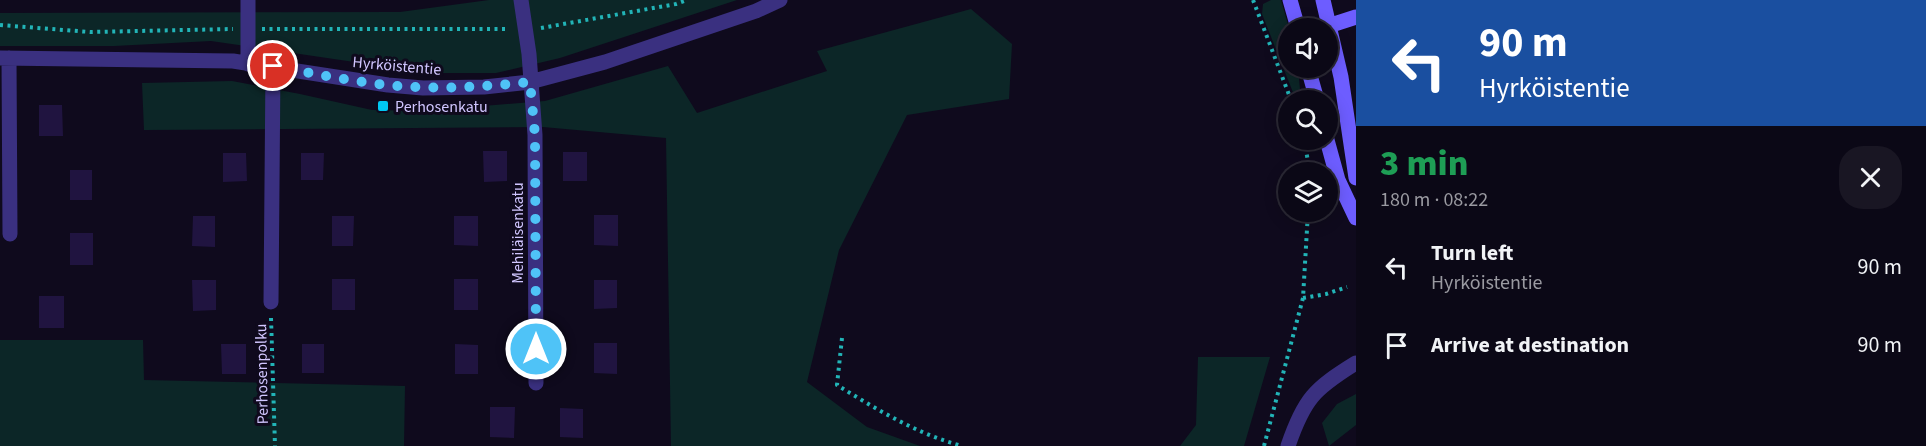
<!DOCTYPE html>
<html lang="en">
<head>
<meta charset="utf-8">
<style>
	:root { --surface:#0b0816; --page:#191623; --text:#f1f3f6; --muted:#9a9aa1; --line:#2b2935 }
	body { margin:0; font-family:"Source Sans 3",sans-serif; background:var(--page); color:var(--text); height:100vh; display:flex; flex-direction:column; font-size:22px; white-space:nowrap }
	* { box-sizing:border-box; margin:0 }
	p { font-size:20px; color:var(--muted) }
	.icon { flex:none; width:33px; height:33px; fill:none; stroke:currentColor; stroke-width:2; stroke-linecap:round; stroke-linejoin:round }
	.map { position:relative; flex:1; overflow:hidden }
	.panel { display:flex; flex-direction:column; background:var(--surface); width:570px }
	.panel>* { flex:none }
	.top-card { background:#1a4fa0; color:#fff; overflow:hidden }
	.buttons { position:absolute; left:1278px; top:18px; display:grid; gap:12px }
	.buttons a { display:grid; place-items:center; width:60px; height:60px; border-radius:50%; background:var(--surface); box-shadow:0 3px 15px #0003,0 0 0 2px var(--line); font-size:30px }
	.pin { position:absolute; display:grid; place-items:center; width:51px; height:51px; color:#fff; margin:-26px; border:3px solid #fff; border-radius:50%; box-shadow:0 2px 6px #0007 }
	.me { position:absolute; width:66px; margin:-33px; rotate:0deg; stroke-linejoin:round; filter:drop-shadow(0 0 4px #0008) }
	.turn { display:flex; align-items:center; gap:21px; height:126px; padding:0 24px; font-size:27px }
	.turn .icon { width:78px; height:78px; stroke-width:2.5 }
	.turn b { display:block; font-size:42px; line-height:51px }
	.round { display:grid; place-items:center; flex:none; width:63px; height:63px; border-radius:24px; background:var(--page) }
	.head { display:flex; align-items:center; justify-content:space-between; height:102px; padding:0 24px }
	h1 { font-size:36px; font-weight:800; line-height:45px; color:#1e9e55 }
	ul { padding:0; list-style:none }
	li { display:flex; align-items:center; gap:18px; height:78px; padding:0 24px }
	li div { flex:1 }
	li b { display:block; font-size:22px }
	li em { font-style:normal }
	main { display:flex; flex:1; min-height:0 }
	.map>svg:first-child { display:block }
	.green { fill:#0c2627 }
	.building { fill:#201440 }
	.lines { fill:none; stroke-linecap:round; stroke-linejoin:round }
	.path { stroke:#22b4b7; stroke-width:4; stroke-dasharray:3 4.5; stroke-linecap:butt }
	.street { stroke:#3a3080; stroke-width:15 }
	.secondary { stroke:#6d5dff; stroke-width:15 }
	.route { stroke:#4fc3f7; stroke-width:10; stroke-dasharray:0 18 }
	.poi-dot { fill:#00c6f1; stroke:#0f0a1d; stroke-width:2 }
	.labels { text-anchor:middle; stroke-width:6; stroke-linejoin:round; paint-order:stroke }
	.street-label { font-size:16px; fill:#d1c6ff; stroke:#0f0a1d }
	.poi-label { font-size:16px; fill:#d1c6ff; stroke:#0f0a1d; text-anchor:start }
</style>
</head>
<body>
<main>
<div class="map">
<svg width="1356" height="446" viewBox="0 0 1356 446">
	<rect width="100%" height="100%" fill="#0f0a1d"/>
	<!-- green -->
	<path class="green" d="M489,0H737L560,58L496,73H429L211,41L114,46H0V13L400,12Z
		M1271,0H1281L1289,28L1288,68H1298L1301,100H1296L1262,14L1263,4Z
		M971,9L1012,44L1009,99L907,115L839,250L807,382L867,427L920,446H671L666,138L543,127L144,130L142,83L232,81L300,94L372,110L422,111L545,101L668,66L697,113L827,71L817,51Z
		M0,340H143L144,380L405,386L404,446H0Z
		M1198,357H1270L1244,446H1180L1196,425Z
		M1356,394V425L1329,446L1322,423L1337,404Z"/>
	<!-- building -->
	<path class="building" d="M39,105H62L63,136H39Z
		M483,151H507V181L484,182Z
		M563,152H587V181H563Z
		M223,153H246L247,181L223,182Z
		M301,153H324L323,180H301Z
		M70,170H92V200H70Z
		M594,215H618V246L594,245Z
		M193,216H215V247L192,246Z
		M332,216H354L353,246H332Z
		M454,216H478V246L454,245Z
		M70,233H93V265H70Z
		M332,279H355V310H332Z
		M454,279H478V310H454Z
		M192,280H216V310L193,311Z
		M594,280H617V308L594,309Z
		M39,296H64V328H39Z
		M594,343H617V374L594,373Z
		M221,344H246V374H222Z
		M302,344H324V373H302Z
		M455,344L478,345V374H455Z
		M490,407H515L514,438L490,437Z
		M560,408L583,409V438L560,437Z"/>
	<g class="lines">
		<!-- path -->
		<path class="path" d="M1253,0L1291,100
			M0,25L90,32L233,29
			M541,28L676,4L687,0
			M262,29H509
			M1304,140L1310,172
			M1303,298L1326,294L1347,287
			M271,318L275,446
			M842,338L837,385C876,409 917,434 962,446
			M1264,446L1303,298L1308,212"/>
		<!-- street -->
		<path class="street" d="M248,0V64
			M521,0L529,54L535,135L536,383
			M0,58L233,61L388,85L423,88L484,87L530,82L605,62L756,11L780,0
			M9,58L10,234
			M271,302L273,66
			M1288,446C1304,399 1314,389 1356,363"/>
		<!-- secondary -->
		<path class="secondary" d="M1290,0L1298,28
			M1323,0L1341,77L1356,178
			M1322,28L1356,17
			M1308,68L1317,100
			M1327,140L1338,180L1356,218"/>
	</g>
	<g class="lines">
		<!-- route -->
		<path class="route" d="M273,66C311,73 349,81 387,85C435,90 483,87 530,82L535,135L536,349"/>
	</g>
	<!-- markers -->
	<rect class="poi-dot" x="377" y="100" width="12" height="12" rx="3"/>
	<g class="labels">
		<!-- street labels -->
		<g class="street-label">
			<text transform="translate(397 65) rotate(5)" y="6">Hyrköistentie</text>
			<text transform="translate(517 233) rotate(-90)" y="6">Mehiläisenkatu</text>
			<text transform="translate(261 374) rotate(-91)" y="6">Perhosenpolku</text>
		</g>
		<!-- poi labels -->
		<g class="poi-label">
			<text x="395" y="112">Perhosenkatu</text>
		</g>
	</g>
</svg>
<div class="buttons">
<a><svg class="icon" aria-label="sound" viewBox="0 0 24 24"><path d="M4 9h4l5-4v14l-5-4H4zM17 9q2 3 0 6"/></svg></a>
<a><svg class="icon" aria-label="search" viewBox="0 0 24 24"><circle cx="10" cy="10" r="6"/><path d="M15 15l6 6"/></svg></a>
<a><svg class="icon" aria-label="layers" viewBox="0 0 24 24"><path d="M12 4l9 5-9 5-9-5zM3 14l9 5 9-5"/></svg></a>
</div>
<div class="pin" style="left:273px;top:66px;background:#d93025"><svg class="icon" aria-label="arrive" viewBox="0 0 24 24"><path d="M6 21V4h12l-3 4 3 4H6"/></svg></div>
<svg class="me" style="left:536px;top:349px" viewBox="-20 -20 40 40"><circle r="17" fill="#4fc3f7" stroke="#fff" stroke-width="3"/><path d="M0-11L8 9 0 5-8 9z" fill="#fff"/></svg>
</div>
<section class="panel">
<div class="top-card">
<div class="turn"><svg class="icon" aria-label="left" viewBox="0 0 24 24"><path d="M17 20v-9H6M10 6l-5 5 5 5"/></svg><div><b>90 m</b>Hyrköistentie</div></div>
</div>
<div class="head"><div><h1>3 min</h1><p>180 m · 08:22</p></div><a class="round"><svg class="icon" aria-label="close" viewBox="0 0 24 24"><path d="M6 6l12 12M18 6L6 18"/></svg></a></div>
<ul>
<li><svg class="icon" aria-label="left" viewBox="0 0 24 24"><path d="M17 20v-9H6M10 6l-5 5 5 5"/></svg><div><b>Turn left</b><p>Hyrköistentie</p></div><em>90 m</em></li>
<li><svg class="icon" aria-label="arrive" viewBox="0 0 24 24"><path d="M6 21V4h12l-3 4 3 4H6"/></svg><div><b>Arrive at destination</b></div><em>90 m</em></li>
</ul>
</section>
</main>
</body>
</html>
